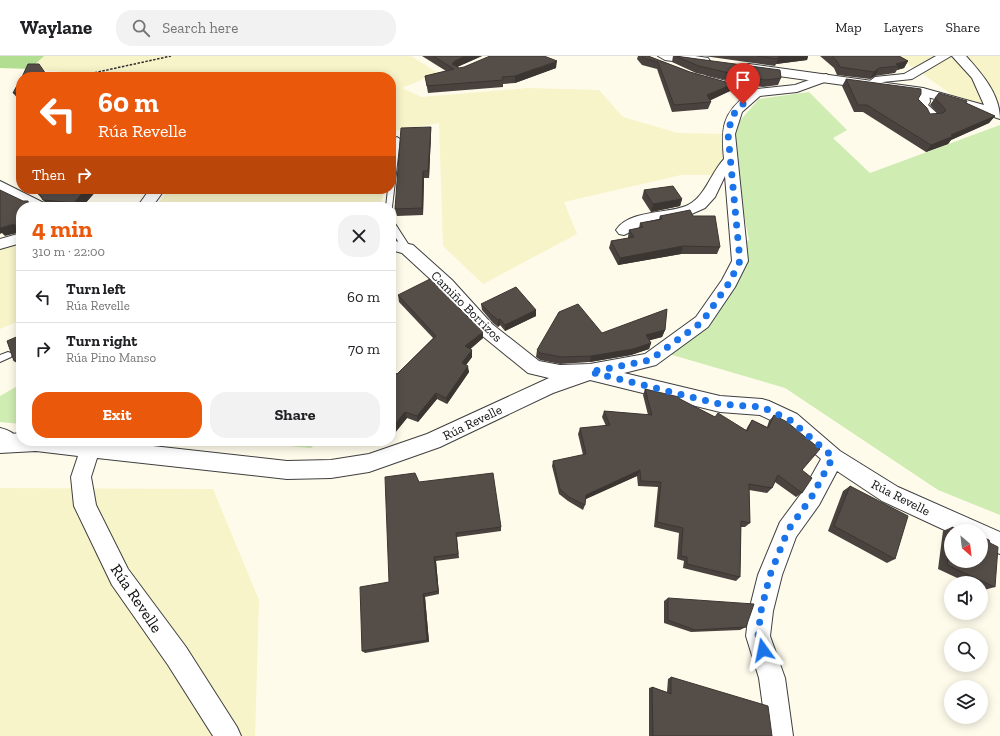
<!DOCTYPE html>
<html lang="en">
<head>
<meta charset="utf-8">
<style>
	:root { --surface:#fff; --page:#f2f2f2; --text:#202124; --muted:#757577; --line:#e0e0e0; --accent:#ea580c }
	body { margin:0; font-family:"Zilla Slab",serif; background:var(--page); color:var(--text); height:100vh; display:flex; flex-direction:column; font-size:15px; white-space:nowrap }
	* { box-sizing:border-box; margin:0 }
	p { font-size:13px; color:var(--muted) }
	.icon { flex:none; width:22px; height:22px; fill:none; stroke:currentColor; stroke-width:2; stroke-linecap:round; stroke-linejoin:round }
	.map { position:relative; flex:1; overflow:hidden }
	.panel { position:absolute; left:16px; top:146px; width:380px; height:244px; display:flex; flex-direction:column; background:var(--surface); border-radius:16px; box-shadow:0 2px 10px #0003 }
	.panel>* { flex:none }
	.banner { position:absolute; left:16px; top:16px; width:380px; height:122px; border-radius:16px; box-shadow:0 2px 10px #0003; background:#ea580c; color:#fff; overflow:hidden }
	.needle { width:26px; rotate:152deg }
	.fabs { position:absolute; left:944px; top:468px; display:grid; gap:8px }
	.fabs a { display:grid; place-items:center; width:44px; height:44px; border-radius:50%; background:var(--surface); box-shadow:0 2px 10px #0003; font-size:20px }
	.pin { position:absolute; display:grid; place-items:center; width:34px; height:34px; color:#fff; margin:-41px -17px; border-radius:50% 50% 50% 0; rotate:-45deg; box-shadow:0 0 4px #0007 }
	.pin .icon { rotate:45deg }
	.me { position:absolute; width:44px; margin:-22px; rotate:348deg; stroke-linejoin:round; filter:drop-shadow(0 0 3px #0008) }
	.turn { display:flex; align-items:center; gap:14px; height:84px; padding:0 16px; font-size:18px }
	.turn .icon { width:52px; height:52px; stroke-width:2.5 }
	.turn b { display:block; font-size:28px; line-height:34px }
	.then { display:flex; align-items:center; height:38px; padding:0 16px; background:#0003; gap:8px; font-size:15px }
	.round { display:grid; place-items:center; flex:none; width:42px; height:42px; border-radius:16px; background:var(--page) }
	.headline { display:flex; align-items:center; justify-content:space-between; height:68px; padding:0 16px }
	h1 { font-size:24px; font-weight:800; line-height:30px; color:var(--accent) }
	.cta { display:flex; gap:8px; margin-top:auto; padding:8px 16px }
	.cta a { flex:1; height:46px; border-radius:16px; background:var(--accent); color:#fff; font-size:16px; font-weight:800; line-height:46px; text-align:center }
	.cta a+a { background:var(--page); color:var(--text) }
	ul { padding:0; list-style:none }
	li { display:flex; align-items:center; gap:12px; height:52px; padding:0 16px; border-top:1px solid var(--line) }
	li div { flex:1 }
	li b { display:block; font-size:15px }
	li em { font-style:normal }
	header { display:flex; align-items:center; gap:24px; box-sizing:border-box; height:56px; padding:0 20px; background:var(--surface); border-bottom:1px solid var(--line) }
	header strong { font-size:19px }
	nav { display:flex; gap:22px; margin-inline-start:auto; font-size:14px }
	.search { width:280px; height:36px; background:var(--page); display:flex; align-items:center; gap:10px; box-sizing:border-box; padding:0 14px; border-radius:16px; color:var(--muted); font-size:15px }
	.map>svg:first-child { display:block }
	.farmland { fill:#f7f4c9 }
	.green { fill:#cfecb2 }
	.forest { fill:#b2de91 }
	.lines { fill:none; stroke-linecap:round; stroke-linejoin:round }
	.service-casing { stroke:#3f3f3f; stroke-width:2 }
	.minor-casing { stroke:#3f3f3f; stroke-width:2 }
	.tertiary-casing { stroke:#3f3f3f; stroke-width:2 }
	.path { stroke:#2e2e2e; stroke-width:1.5; stroke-dasharray:2.5 1.5; stroke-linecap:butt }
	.service { fill:#fff; fill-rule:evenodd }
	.minor { fill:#fff; fill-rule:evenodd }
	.tertiary { fill:#fff; fill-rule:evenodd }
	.wall { fill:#49423e }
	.shaded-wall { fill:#3c3632 }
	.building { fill:#554d48; stroke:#3c3632 }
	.route { stroke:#1a73e8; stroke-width:7; stroke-dasharray:0 12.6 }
	.labels { text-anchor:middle; stroke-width:4; stroke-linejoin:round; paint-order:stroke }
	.street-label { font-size:13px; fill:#0c0c0c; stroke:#fff }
	.near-street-label { font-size:16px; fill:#0c0c0c; stroke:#fff }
</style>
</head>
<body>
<header>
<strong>Waylane</strong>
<div class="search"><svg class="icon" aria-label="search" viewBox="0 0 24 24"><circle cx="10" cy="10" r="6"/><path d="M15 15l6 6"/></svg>Search here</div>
<nav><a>Map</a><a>Layers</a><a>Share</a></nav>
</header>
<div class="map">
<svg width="1000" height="680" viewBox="0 0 1000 680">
	<rect width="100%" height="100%" fill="#fffbeb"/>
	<!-- farmland -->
	<path class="farmland" d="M44,0H411L438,17L402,32L421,41L528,32L599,34L623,61L678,77L728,78L732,119H681L564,146L577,178L483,228L443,190L439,67L395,75L391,95V21H62L63,16L30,13Z
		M894,0H1000V39H998L1000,41V59L960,45L916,13Z
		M169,133H384L381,151H156Z
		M21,188V264L0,273V193Z
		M0,432L213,433L259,544L255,680H0Z"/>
	<!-- green -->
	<path class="green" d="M809,36L847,74L833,82L870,117L1000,69V459L938,434L785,332L662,296L702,266L739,189L749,184L728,78L759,43Z
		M21,328V368L0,366V340Z
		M229,385H318L311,392Z"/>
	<!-- forest -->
	<path class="forest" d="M0,0H44L30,13L0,12Z"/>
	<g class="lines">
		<defs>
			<path id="service" d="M397,81L400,83L392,151L391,153V151H386L388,133H391V111L394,83Z
				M391,166H394L410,191V195H404L391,174Z
				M8,296L11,297L12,299L11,301L0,306V299Z
				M0,372C9,374 15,377 20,386L18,389L15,390C9,388 7,382 0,380Z"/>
			<path id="minor" d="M936,0H951L912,23L883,26L872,32L866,28L875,21L904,18Z
				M826,18L830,20L832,22L830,24L797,36L760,40L742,56L735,78L748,205L735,231L708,271L656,309L624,317L720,340L762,343L769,345L797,358L840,395L898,431L1000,476V498L981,490V475H951V477L882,445L837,415L819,449L796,481L782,519L773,555L770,580L785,622L793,680H767L759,622L746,580L749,555L758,519L780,466L803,435L821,403L783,370L760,359L720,356L590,324L553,337L440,391L369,416L331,422L287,423L97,402L91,421L96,449L128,513L186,591L237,671L241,680H213L168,609L112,529L74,450L71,421L78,400L36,395L0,397V379L21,377V385H108L287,405L331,404L369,398L427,378L549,322L528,317L480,278L440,232L402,197L391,194V184L413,189L452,224L492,268L539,305L560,309L590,308L645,298L696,261L722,224L732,205L725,120L715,141L705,152L687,160L646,168L624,179L619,178L616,174C629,154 666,158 686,150C705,142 710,118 724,103C721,73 722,57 748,38L703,27L701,24L707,20L757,33L795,29Z
				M923,32L929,36L930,46L928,49L940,60L938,63L929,65L925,64L923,61L924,59L915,50L918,46L917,36Z
				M0,125L46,148L48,151H30L0,135Z
				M150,133H165L152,151H137Z
				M21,177V187L0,193V183Z"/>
			<path id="tertiary" d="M658,0H695L708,2L710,5L708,8L703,9L665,4Z
				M952,0H966C982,18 1000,38 1000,63L955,48L923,40L749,16L744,15L742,12L744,9L749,8L923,32L984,49L972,22Z"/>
		</defs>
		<!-- service casing -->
		<use href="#service" class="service-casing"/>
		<!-- minor casing -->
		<use href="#minor" class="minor-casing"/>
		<!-- tertiary casing -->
		<use href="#tertiary" class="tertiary-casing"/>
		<!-- path -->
		<path class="path" d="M75,21L171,0"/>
		<!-- service -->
		<use href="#service" class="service"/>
		<!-- minor -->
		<use href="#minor" class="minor"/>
		<!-- tertiary -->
		<use href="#tertiary" class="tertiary"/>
	</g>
	<!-- wall -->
	<path class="wall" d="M422,0H482L457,11L459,12H556L515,27L503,28V31L428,37L425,20L446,15Z
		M638,0H648L690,16L733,28L730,35L710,44L711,46L708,53L672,56L657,13L642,9L637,3Z
		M673,0H678L781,22L778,29L763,31L748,29L696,17L672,6Z
		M704,0H808L807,4L776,8L775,10Z
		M820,0H899L908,5L904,12L897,14L895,17L875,20L870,23L837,19L834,12Z
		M21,22V44H19L13,37Z
		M846,23L918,43L930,58H938L930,49L935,42L966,47L995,60L989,67L951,84L948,88L926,96L863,56H854L842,30Z
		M431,71V78L429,122H424L423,159L397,160L395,153Z
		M41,133H98L82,151H49L37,137Z
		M644,134L682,143L680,150L651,156L642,142Z
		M660,160H693L720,191L717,198H681L618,209L609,192L611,185L628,182V181L629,174L639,172L640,167L659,163Z
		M398,239L483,282L470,293L472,301L466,309L469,316L447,348L437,343L418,366L407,362L394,378L391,376V314L397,318L433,282L399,246Z
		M481,248L536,254V260L505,275L500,269L498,271L493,267L482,254Z
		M665,274L662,281L649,284L651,287L649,293L631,299L590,306L560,308L540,304L536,301L537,294L602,277Z
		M645,333L680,343L715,361L746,374L748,370L752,364L767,371L769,365L774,359L802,414V437L796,441L775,426L772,432L767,437L749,434L750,467L745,471H741L740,521L736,525L683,512L684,505L677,503L679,477L654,471L658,431L638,430L637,420L585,443V449L583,454L568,445L559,438L552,410L553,405L583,399L578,378L580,372L606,370L602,361L604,355L648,359L643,339Z
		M419,426L501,471V475L457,481L459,502L436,505L439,538L425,541L429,586L365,597L362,595L389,526Z
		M850,430L895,503L887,507L828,475L843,435Z
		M952,471L959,474L962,472L969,475H951V505L995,531L984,534L981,533V527H968L938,513L943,475Z
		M668,542L746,571L740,574L691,576L664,567V545Z
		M671,621L772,680H649V632L652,631L667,636L668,623Z"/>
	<!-- shaded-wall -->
	<path class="shaded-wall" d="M465,0H482L455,12L452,8L455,5Z
		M787,0H808L807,4L776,8L778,3V1Z
		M557,5L556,12L515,27V20Z
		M908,5L904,12L897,14L899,10L896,8Z
		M879,12L875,20L870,23L874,16Z
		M733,28L730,35L705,47L707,39Z
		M995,60L989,67L951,84L948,88L926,96L931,89L951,79Z
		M431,71V78L429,122L428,115Z
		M423,115L424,122L423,159L422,152Z
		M86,133H98L82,151H77L74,147Z
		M682,143L680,150L651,156L653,148Z
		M28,145L33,151H28Z
		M14,168L21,176L5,180L2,177L0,178V172Z
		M21,169V176L16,170Z
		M683,190L681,198L618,209L620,202Z
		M394,206L396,213L391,217V209Z
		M536,254V260L505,275V269Z
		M500,263V269L498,271V264Z
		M665,274L662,281L644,286L646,279Z
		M483,276V282L466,297L465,290Z
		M651,287L649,293L631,299L590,306L591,300Z
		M472,294V301L463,313L462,307Z
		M21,302V310L14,305Z
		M468,310L469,316L447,348L446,342Z
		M436,337L437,343L418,366L417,360Z
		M405,356L407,362L394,378L392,372Z
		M640,414L637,420L584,444L586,439Z
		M434,501L436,505L439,538L438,535Z
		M423,538L425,541L429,586L427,584Z"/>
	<!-- building -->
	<path class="building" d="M433,0H465L455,5L452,8L459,12L464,11L490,0H544L557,5L515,20L502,21L503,24L427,30L425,20L454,13Z
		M642,0H648L690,16L733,28L707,39L711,46L674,49L658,6L644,2Z
		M675,0L780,14L781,22L766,24L751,22L699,10Z
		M757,0H787L778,1V3Z
		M832,0H899L908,5L896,8L899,10L879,12L874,16L840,11L837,5Z
		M28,8H39L48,21H22Z
		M21,22V36L13,37Z
		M846,23L921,33V38L918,43L927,52L930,58L943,57L946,54L935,42L939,37L967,45L966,47L995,60L951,79L954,80L931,89L867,49H858Z
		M431,71L428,115H423L422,152L395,153L401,72Z
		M673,130L682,143L653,148L644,134Z
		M41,133H86L74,147L43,144L41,140L37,137Z
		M0,134L23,145H28V151H21V169L16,170L14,168L0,172Z
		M690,154L693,160H715L720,191L683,190L620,202L611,185L634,181L629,174L643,171L640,167L662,163L660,160Z
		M391,204L394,206L391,209Z
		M430,223L483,276L465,290L472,294L462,307L468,310L446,342L436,337L417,360L405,356L392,372L391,371V314L397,318L436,280L398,239Z
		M516,231L536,254L505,269L500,263L498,264L493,260L481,248Z
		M578,248L602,277L667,253L665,274L646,279L651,287L633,293L591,300L561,301L540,297L537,294L559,256Z
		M21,279V302L14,305L7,285Z
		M645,333L679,341L680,343L715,361L718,357L747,375L752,364L768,372L774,359L787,366L820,393L802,414L812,422L802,437L778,419L772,432L749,428L750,467L741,465L740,521L687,508V501L681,500L683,472L657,466L661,426L641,425L640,414L586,439L585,449L569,441L560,433L553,405L586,398L580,372L610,369L604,355L652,359Z
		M415,417L419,426L493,417L501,471L456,477L458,498L434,501L438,535L423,538L427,584L362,595L360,531L389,526L385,421Z
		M850,430L908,460L895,503L834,470Z
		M952,471L959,474L962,472L969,475H951Z
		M951,478V505H981V480L989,484L990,487L998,491L995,531L947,509Z
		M668,542L754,548L746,571L695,574L668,564Z
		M671,621L768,650L772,680H653L652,631L671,638Z"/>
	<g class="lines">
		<!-- route -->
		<path class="route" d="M743,48L732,60L728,78L740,205L729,227L702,266L650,304L590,316L720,348L762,351L790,364L833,401L811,442L788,474L770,519L761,555L758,580L763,594"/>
	</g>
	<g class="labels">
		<!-- street labels -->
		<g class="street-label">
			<text transform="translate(467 250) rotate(45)" y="5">Camiño Borrizos</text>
			<text transform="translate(472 366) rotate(-26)" y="5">Rúa Revelle</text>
			<text transform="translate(901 441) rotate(27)" y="5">Rúa Revelle</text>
		</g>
		<!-- near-street labels -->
		<g class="near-street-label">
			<text transform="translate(137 542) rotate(56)" y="6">Rúa Revelle</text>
		</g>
	</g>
</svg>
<div class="fabs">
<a><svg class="needle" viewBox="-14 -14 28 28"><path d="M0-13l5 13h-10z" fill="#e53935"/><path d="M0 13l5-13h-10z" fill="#757577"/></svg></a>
<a><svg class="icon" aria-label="sound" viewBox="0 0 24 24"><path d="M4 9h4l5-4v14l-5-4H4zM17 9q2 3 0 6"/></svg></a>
<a><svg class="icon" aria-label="search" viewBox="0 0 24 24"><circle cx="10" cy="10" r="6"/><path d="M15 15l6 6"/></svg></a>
<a><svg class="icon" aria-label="layers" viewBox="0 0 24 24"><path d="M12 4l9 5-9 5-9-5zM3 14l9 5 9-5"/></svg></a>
</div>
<div class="pin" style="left:743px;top:48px;background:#d93025"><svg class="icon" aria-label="arrive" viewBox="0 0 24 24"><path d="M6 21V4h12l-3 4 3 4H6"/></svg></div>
<svg class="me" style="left:763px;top:594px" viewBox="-20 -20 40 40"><path d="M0-17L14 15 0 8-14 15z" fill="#1a73e8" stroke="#fff" stroke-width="4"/></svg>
<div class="banner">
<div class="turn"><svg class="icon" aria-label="left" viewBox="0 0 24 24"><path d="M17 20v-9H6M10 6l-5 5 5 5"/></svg><div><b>60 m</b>Rúa Revelle</div></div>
<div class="then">Then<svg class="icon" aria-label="right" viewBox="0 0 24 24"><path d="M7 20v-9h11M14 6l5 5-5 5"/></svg></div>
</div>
<section class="panel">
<div class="headline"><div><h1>4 min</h1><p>310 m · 22:00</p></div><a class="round"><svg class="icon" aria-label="close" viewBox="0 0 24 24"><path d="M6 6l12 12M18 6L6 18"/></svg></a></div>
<ul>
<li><svg class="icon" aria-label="left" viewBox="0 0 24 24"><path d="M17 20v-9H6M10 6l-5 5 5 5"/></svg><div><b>Turn left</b><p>Rúa Revelle</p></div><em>60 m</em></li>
<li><svg class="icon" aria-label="right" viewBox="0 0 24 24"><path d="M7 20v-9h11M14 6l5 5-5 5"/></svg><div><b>Turn right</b><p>Rúa Pino Manso</p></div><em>70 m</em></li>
</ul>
<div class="cta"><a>Exit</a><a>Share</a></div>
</section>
</div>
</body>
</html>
